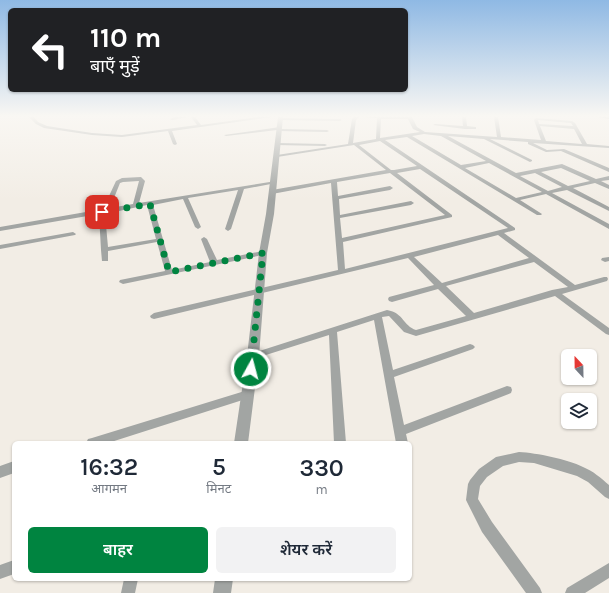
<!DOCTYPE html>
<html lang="hi">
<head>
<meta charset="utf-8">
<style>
	:root { --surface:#fff; --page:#f2f2f3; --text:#1f2937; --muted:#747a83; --accent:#008440 }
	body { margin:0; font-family:Karla,"Noto Sans Devanagari",sans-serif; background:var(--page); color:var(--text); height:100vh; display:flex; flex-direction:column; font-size:15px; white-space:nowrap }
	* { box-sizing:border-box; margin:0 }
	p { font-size:13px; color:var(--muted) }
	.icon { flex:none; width:22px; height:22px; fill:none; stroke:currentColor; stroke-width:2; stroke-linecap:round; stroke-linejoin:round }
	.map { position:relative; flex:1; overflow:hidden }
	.drawer { position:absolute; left:12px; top:441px; width:400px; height:140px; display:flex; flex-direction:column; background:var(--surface); border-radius:6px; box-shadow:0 1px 3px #0004 }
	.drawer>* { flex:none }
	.banner { position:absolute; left:8px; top:8px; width:400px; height:84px; border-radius:6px; box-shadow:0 1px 3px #0004; background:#202124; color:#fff; overflow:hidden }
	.needle { width:26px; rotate:338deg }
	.controls { position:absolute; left:561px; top:349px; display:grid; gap:8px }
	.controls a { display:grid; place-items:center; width:36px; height:36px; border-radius:6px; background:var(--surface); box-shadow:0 1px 3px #0004; font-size:20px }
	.pin { position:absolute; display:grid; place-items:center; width:34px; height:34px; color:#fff; margin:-17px; border-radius:8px; box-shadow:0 2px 6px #0006 }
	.me { position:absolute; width:44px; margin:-22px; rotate:7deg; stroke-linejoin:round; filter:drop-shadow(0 0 3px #0008) }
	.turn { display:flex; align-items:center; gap:14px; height:84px; padding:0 16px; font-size:18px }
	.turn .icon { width:52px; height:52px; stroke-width:2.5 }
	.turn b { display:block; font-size:28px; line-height:34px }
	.eta { display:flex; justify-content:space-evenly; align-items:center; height:68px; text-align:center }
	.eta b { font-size:24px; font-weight:600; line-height:28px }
	.button { display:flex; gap:8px; margin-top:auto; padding:8px 16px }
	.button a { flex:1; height:46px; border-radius:6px; background:var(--accent); color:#fff; font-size:16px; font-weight:600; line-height:46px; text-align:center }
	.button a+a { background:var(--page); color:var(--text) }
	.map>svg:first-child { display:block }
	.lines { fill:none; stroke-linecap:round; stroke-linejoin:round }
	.minor { fill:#a2a5a3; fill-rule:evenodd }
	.tertiary { fill:#a2a5a3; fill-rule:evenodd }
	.route { stroke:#008440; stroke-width:7; stroke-dasharray:0 12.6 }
</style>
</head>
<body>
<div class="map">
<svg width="609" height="593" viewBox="0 0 609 593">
	<rect width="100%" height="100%" fill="#f2ede5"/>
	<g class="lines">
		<!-- minor -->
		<path class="minor" d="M29,117H34L38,122L47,126L92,133L122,135L197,125L191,117H195L201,125L257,117H272L172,131L177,144L175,145L173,144L168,131L122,137L92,135L44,128L36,124Z
			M175,117H188L172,120L170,119Z
			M354,117H359L356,120L353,143L376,139L377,118L363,117H412L417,127L425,132L497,137L494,117H498L501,137L541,140L534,120L536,118L572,121L575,123L587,144L609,146V148L533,143L547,150L564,149L609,168V172L561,151L546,152L528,144V142L490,139L532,160V161L530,162L484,139L448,136L516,173L562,164L596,179L609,176V180L601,181L609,185V189L595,183L573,188L609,207V211L567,190L552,193L609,224V229L546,194L520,200L542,214L541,215H537L407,137L385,140L515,228V230L504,233L575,285L604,277H607L608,279L607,281L562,294L609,328V335L606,334L555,296L416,336L404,332L389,316L382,317L393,370L470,344L473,345L475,347L473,349L394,377L404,425L507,386L511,387L512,390L511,393L406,434L408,443H396L374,320L337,332L346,443H334L329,335L253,359L250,358L248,356L250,354L387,310C404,313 403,326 416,330L466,316L438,289L392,302L389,301L388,299L389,297L434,285L408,258L154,319L151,318L150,316L154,313L338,270L331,183L272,194L269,192L272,190L386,170L354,145L277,157L275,156L277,155L348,144L352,119ZM381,119H408L413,129L420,132L380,138ZM538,120L571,123L573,126L539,124ZM540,126L574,129L582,144L546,141ZM424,134L441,136L486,161L461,165L412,136ZM380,141L417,166L394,170H391L359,145ZM489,163L542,192L516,198L465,168ZM561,168L590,181L568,186L541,172ZM420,169L508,228L345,269L343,242L452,217V215L397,173ZM390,173L445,215L342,238L340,218L411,205L414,203L411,201L340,215L339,199L390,190L393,188L390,186L338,196L337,182ZM535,173L562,187L548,191L520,176ZM498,235L529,258L442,283L414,257ZM534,262L568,287L552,290L474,313L446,286Z
			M462,117H466L467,126L476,127V129H465L433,125L435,124L463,126Z
			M597,117H609V119Z
			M281,118L340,119L342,120L340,121L280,120Z
			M280,127L282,129L327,130L329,131L327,132L279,131L277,130L226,136L224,135Z
			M278,143L325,144L327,145L325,146L276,145V144Z
			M141,177L145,181L139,203L276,181V183L244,189L231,229L228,231L225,229L238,190L188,198L201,227L198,229L195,227L183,199L153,205L172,270L210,262L201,239L204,237L207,239L217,260L263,251L267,253L263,255L123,284L119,282L120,280L165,271L157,242L108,251V261H102L101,250L99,214L0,231V227L103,209L116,181L122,178ZM139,181L133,204L110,208L120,183L123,182ZM147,205L156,239L108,247L105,214Z
			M73,232L76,234L75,235L0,249V245Z
			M609,257V261L605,262L601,260L602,258Z
			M248,390L252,391L253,394L252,397L108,443H86L88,439L92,438Z
			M519,452C537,453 567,459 583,467C593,471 601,478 609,485V499L605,497L588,482L577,476L534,463L519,462L503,466L487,477L480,486L478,499L492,522L540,588L542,593H526L482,532L466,500L468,484L470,480L479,469L496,457Z
			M14,461V473L0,478V466Z
			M14,560V574L0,579V565Z
			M609,563V578L585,593H565L567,588Z
			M124,579H138L135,593H121Z"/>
		<!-- tertiary -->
		<path class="tertiary" d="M278,117H283L274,214L267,253L259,356L248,443H234L247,356L259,253L266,214Z
			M215,579H233L231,593H213Z"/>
	</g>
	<!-- sky -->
	<linearGradient id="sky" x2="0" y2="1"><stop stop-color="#8fb9e4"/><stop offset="0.58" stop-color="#f9f7f3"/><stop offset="1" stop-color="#f9f7f3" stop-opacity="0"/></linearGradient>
	<rect width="609" height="200" fill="url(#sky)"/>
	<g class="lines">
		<!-- route -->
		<path class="route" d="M102,212L150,204L169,272L263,253L251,369"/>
	</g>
</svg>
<div class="controls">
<a><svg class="needle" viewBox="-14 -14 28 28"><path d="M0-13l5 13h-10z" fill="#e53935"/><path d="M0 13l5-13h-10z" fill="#747a83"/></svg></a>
<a><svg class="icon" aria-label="layers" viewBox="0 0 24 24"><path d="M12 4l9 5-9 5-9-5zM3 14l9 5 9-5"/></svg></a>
</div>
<div class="pin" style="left:102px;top:212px;background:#d93025"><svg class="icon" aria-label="arrive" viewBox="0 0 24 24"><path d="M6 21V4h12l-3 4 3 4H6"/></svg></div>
<svg class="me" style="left:251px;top:369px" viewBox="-20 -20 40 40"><circle r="17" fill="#008440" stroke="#fff" stroke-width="3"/><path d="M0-11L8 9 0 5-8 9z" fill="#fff"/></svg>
<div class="banner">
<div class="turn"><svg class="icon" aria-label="left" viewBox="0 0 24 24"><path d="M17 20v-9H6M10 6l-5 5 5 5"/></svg><div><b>110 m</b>बाएँ मुड़ें</div></div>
</div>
<section class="drawer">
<div class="eta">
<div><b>16:32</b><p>आगमन</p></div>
<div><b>5</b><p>मिनट</p></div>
<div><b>330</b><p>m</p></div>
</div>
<div class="button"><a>बाहर</a><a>शेयर करें</a></div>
</section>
</div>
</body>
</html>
